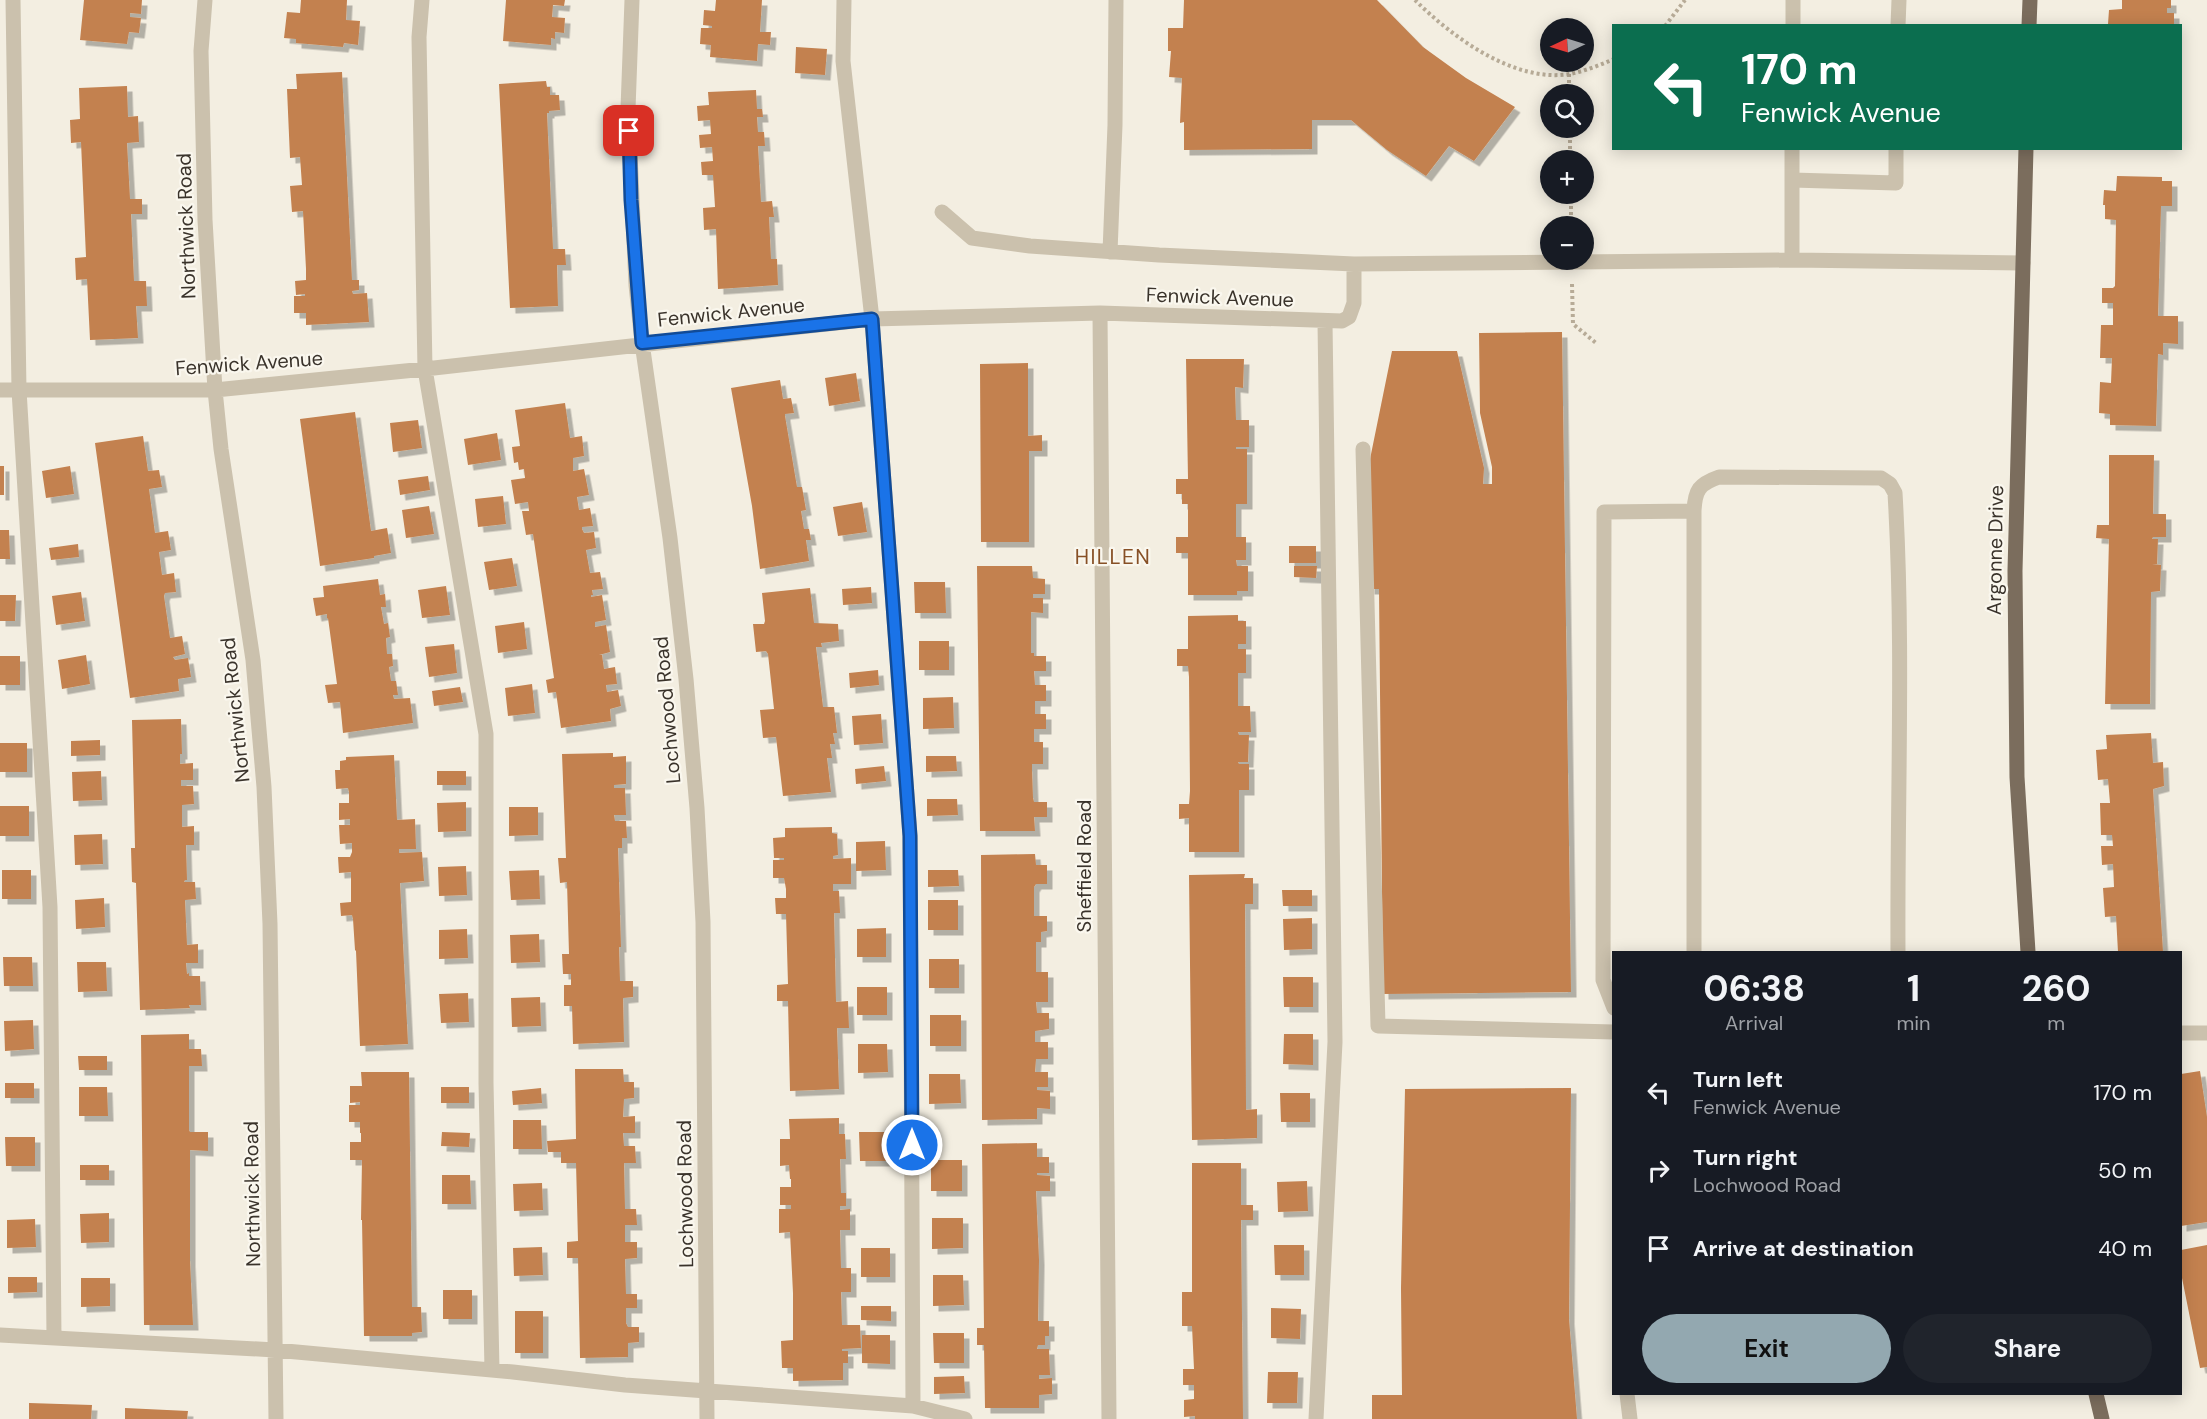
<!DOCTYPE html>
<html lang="en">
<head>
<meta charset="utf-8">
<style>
	:root { --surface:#171b24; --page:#20242c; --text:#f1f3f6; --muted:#9ea1a6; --accent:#93a8b0 }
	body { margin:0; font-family:"DM Sans",sans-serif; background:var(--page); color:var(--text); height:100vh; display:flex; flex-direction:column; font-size:22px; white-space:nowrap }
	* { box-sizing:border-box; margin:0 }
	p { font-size:20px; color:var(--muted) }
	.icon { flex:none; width:33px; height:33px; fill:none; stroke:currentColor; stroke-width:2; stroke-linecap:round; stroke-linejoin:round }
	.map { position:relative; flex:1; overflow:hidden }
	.side { position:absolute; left:1612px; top:951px; width:570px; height:444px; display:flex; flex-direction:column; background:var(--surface); border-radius:0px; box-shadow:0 3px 15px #0003 }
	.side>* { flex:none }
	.banner { position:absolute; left:1612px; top:24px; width:570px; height:126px; border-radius:0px; box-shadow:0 3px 15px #0003; background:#0b6e4f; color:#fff; overflow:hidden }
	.needle { width:39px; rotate:266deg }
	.fabs { position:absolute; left:1540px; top:18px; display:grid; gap:12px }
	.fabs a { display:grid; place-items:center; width:54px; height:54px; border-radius:50%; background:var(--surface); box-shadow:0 3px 15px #0003; font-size:30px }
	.pin { position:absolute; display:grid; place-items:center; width:51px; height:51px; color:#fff; margin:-26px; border-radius:12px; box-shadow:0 3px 9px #0006 }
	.me { position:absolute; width:66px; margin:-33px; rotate:0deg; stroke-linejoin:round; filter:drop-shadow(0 0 4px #0008) }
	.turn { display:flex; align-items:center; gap:21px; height:126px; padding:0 30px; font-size:27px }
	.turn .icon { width:78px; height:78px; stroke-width:2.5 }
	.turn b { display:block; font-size:42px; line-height:51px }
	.eta { display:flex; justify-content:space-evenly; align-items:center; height:102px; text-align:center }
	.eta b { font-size:36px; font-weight:700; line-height:42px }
	.action { display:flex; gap:12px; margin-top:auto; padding:12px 30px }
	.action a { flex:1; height:69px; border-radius:36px; background:var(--accent); color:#111; font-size:24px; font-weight:700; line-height:69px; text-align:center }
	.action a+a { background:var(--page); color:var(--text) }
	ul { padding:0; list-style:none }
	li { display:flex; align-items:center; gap:18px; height:78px; padding:0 30px }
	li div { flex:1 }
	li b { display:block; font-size:22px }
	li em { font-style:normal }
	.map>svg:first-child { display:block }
	.building { fill:#c3814f; filter:url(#shadow) }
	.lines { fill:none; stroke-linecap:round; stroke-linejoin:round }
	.path { stroke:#b7ab97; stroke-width:4; stroke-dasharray:3 3; stroke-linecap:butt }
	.minor { stroke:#cbc1ad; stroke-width:15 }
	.major { stroke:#7b6d5d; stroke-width:15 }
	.route-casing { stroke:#114b97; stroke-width:15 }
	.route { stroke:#1a73e8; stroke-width:10 }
	.labels { text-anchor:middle; stroke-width:4.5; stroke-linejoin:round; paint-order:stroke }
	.street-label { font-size:20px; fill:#3a332b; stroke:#faf7ee }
	.neighbourhood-label { font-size:21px; letter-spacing:1.5px; fill:#875026; stroke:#faf7ee }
</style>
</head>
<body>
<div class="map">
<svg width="2207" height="1419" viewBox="0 0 2207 1419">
	<defs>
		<filter id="shadow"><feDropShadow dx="5.5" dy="5.5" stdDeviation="0" flood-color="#0004"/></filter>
	</defs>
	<rect width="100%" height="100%" fill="#f3eee1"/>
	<!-- building -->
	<path class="building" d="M84,0H142L141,14L130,13V17L141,18L139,33L129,32L127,44L80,40Z
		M301,0H347L346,20L360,21L358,45L344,43L343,47L296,43V39L284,38L287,12L300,13Z
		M506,0H565L564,6L553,5L552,17L565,18L564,33L555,32V39L551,38V45L503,41Z
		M716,0H762L760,32H771L770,45L758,44L757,61L710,57L711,45L700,44L701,28H712V26L703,25L704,10L715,11Z
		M1184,0H1377L1423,47L1466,78L1515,107L1474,161L1449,146L1426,176L1387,150L1351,120H1312V149L1184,150V122L1180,123L1182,78L1169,77L1171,51H1168V28H1183Z
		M2122,0H2171V8H2167V13H2174V24H2108L2109,10L2122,9Z
		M796,47L827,49L825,75L795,73Z
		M342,72L352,280H359V290L352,291L353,294L367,293L369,322L306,325V313H294V296H305V294L296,295L295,281L306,280V269L303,211L292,212L290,186L302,185L300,157L290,158L287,89H297L296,74Z
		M546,81L547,87H550V95H559L560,110L549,111V113H547L553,249H565L566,265H557L558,306L510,308L499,84Z
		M127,86L128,117L138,116L139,142L127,143L130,199H142V214H131L134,281H146L147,306H136L138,338L90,340L87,279L76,280L75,258L86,257L81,142L71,143L70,120L80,119L79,88Z
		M756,90L757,109H762L763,117H757L758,132H764L765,146H758L761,202L772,201L774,217H769L771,259H777L778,285L718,289L716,229L704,230L703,208L715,207L713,175H702L701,162L713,161L712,147L700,148L699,135L711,134L710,120L698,121L697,106L709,105L708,92Z
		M2117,176L2162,177V181H2172V206H2161L2158,316H2178V344L2163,343V355L2158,354L2156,426L2110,425V414L2099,413L2100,382L2111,383L2112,358H2100L2101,325H2113V303H2102V288H2113L2115,286L2116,220L2105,219V205H2103L2104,190L2116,191Z
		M1562,332L1571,992L1383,994L1379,589H1369L1368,469L1392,351H1457L1484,468L1483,484H1492V467L1480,413L1479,333Z
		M1186,359H1244L1243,388L1235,387L1236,420H1249V447H1236V449H1247V504H1236V537H1246V560H1236L1237,566H1248V591H1237V595H1188V553H1176V537H1188V504H1182V494H1176V479H1188Z
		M1028,363V436L1042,435V451H1029V542H981L980,364Z
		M856,373L860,401L829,406L825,378Z
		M780,380L783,399L791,398L794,413L785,414V416L797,487H802L806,510L801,511L804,529H809L811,540H806L809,561L760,569L752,506L731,388Z
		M565,403L570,438L582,436L584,456L573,458V471L584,469L589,495L577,497L579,510L590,508L593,526L582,527V529L584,533L594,532L596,548L586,550L590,573L600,572L603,589L592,590L593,595H591V597L602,595L606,620L595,622V627L606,625L610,652L599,655H602L604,669L615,667L617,684L606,685L607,692L618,690L621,706L610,709L611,721L561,728L556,692L548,693L546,680L554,678L533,534L526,535L522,511H529L528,502L515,504L511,480L525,478L524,469L519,470L518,462L514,463L512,447L520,446L515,410Z
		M355,412L371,531L387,528L391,553L374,556V558L320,566L300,419Z
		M418,420L422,448L393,452L390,423Z
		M497,433L501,460L468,465L464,439Z
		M143,436L148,471L159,470L162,487L149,489L155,533L168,531L171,550L159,552L162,575L174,573L176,592L165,593L164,596L170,638L182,636L185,654L173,657L175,660L188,658L191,677L178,679L179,691L130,698L95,443Z
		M2109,455H2154L2153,514H2166V537H2153L2152,539H2158L2157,564H2152L2161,565L2160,591L2151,592L2150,704H2105L2109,539L2096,538L2097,525H2109Z
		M0,466H4V495H0Z
		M70,466L74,494L46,498L42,471Z
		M428,476L430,490L400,495L398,480Z
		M503,496L506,524L478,527L475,499Z
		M862,502L867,532L838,536L833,507Z
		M429,506L434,534L406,538L402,510Z
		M0,530H9L10,559H0Z
		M78,544L79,557L51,560L49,548Z
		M1289,546H1316V563H1289Z
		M512,558L517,586L489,590L484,562Z
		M977,566H1032L1033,578L1045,579V594H1033V598H1043V613L1031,612V653H1034V656H1046V671H1034L1035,685H1046V701H1035V714H1046V729H1034V742H1043V764H1032V771L1033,798L1034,802H1047V817H1034L1035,831H980Z
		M1294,566H1317L1316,578L1294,577Z
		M378,579L380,595L385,594L386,607H381L384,624L388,623L390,637L386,638L387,654H392L393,666L389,667L391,681H396L398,695H393L394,699L410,698L413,723L343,733L340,702L328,703L325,685L337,684L328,618L327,619V614L316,616L313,598L324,597L323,586Z
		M914,582H945L946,613H915Z
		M446,586L450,615L422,618L418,590Z
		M871,587L872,603L843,605L842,589Z
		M810,588L814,623L838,624L839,641L821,643L822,647H816L823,707H834L837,733H833L835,744H830L832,758H827L831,792L783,796L776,737L763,738L760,710L774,709L768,654L766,651L756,652L753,624H764L765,621L762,593Z
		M81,592L85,621L56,625L52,596Z
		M0,595H16L15,621H0Z
		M1238,615V621H1246V644H1238V649H1246V673H1238V706H1250L1251,732H1238L1239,735H1249L1248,762H1238L1239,764H1249V790H1239V852H1189V818L1179,819V804H1189L1190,791L1189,677L1188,666H1177V649H1188V616Z
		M524,622L527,649L498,653L495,626Z
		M919,641H949V670H919Z
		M454,644L457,673L429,677L425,647Z
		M86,655L90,684L62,689L58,660Z
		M0,656H20V685H0Z
		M878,670L879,685L850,688L849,673Z
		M532,684L535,713L508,716L505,688Z
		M460,687L463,702L434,706L432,691Z
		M953,697L954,728L923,729V698Z
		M881,714L883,743L854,745L852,716Z
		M181,719L182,754H180V764L193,763V780H181V786H193L194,804L182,805V827L194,826V845H186L187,880H185L184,882H195L196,899L185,900L187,945L198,944V963H186L187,974L189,973V976H200L201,1005H189L190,1008L140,1010L136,883L132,882L131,848H135L132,720Z
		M2151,733L2153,763L2163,762L2164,786L2153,789L2163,952H2118L2116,916L2105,917L2103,888L2114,887L2113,864L2102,865L2101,846H2113L2112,835H2101L2100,803H2110L2108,779L2098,780L2096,750L2107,749L2106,735Z
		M100,740V755L71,756V741Z
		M0,743H27V772H0Z
		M613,753V757L626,756V784L614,785V788H625L626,815H614L615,821H626L627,838H622V848H618L621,947H619L620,981H633V997L623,998L624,1042L573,1044L572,1006H564V985H571V974H563L562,954H569L567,882L560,883L558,858H566L562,754Z
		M394,755L397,820L415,819L416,849H399V853L422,852L424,881L400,883L408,1044L360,1046L356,951L355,950L353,919L352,915L341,916L340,903L351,902V872L339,873L338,857H350L352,852V843L340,844L339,825H350V819L339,820V803H349V792L348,788L336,789L335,770H340V761L346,760V757Z
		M926,756H956L957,771L926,772Z
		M884,766L886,781L856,784L855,769Z
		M101,771L102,800L73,801L72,772Z
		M437,771H466V785H437Z
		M927,799H957L958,815L927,816Z
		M466,802V831L438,832L437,803Z
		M0,806H29V836H0Z
		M509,807H538V835L509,836Z
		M832,827V833L837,834L838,855L833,856V859L851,858V884H833V891H839L840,913H834L836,1002L848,1001L849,1028H837L839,1089L790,1091L788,1001H777V985L788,984L786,914H776L775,898H786V889L784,878H773V860H784V858H774L773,838L785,837V828Z
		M102,834L103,864L75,865L74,835Z
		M885,841L886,870L856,871V842Z
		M1035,854L1036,865H1047V884H1036L1034,887V916H1047V931L1041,932V942H1036V972H1048V1002H1036L1037,1013H1049V1029L1035,1031V1042H1048V1059H1036L1035,1072H1048V1087H1037V1090L1050,1091V1109L1037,1108V1119L982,1120L981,855Z
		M466,866L467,895L439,896L438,867Z
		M2,870H31V899H2Z
		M539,870L540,899L511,900L509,871Z
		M928,870H958L959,886L928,887Z
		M1245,874L1244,878H1253V904H1245L1246,1106V1110L1257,1109V1138L1192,1140L1189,875Z
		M1282,890H1312V906H1283Z
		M104,898L105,927L76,929L75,900Z
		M928,900H958V930H928Z
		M1312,918V949L1284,950L1283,919Z
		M886,928V957H857V929Z
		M467,929L468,958L439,959V930Z
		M539,934L540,962L511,963L510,935Z
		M3,957H32L33,986H4Z
		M929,959H959V988H929Z
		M77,962H106L107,991L78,992Z
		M1283,977H1313V1007H1284Z
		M857,987H887V1015H857Z
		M468,993L469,1022L441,1023L439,994Z
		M540,997L541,1026L512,1027L511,998Z
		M930,1015H961V1046H930Z
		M33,1020L34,1049L5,1051L4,1021Z
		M189,1034V1049H201L202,1066H189V1130L190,1132H208V1151L190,1150V1261L193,1325H144L141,1035Z
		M1284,1034H1313V1065L1283,1064Z
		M858,1044H887L888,1072L858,1073Z
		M78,1056H107V1070H79Z
		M575,1069H623L624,1082H634V1098L624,1099L623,1117L635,1116V1133H623L624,1146H635L636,1163H624L625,1209H636L637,1225H625V1242H637V1258L625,1259L626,1294H637V1308H626V1323L628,1327H639V1342L628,1343V1357L580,1358L578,1258H567V1242L578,1241L576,1163H561V1152H548L547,1141L576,1139Z
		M2200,1071L2207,1117V1222L2181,1226V1074Z
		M361,1072H409L412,1307H421L422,1332L412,1333V1336H364L362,1220H361L362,1160H350V1142H361V1133H360V1122H349V1105H360V1102L350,1103V1086H362Z
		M929,1074H960L961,1103L929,1104Z
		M5,1083H34V1098H5Z
		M79,1087H107L108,1116H79Z
		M441,1087H469V1103H441Z
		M541,1088L542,1103L513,1105L512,1091Z
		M1571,1088L1569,1319L1577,1419H1372V1395H1402L1401,1288L1405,1089Z
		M1280,1093H1310V1122H1281Z
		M839,1118V1134H845L846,1159H840L841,1193H846V1206H840V1210L850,1209V1230H840L841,1268H851V1292H841L842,1325H860L861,1348L842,1349V1351H848V1363H843V1380L793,1381V1368H782L781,1341L793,1340V1293L790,1232L779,1233V1209H791V1205H780V1187H791V1179H790L789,1165L780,1166V1139H790L789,1119Z
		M513,1120H541L542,1149H513Z
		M442,1132L470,1133L469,1147L441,1146Z
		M859,1132H888V1161H860Z
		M5,1137H35V1166H6Z
		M1037,1143V1157H1049V1173H1037V1175L1050,1176V1191H1036L1039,1260L1038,1321H1049V1336H1045V1345H1038L1037,1349H1049L1050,1375H1039V1379L1052,1378V1394L1039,1395V1408H985L984,1345H977V1328H984L982,1144Z
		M931,1160H962V1191H931Z
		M1192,1163H1241V1205H1253V1220H1241L1243,1419H1195V1416L1184,1417V1400L1194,1399V1385H1183V1369H1194L1192,1326H1182V1292H1192Z
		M80,1165H109V1180H80Z
		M442,1175H470L471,1204H442Z
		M1307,1181L1308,1211L1278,1212L1277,1182Z
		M542,1183L543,1210L514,1211L513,1184Z
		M109,1213V1242L81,1243L80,1214Z
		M932,1218H963V1248L932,1249Z
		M35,1219L36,1247L7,1248V1220Z
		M1274,1245H1304V1275H1275Z
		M2207,1245V1367L2200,1368L2181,1273V1250Z
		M542,1247L543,1275L514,1276L513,1248Z
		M861,1248H890V1277H861Z
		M933,1275H963L964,1305L933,1306Z
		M8,1277H37V1292L8,1293Z
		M81,1278H110V1306L81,1307Z
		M443,1290H472V1319H443Z
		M861,1306H891V1321L861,1320Z
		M1271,1308L1301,1309L1300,1339L1271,1338Z
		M515,1311H543V1353H515Z
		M933,1333H964V1363H934Z
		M862,1335H890V1364L862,1363Z
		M1268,1372H1298L1297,1403H1267Z
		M964,1376L965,1393L934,1394V1377Z
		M29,1403L92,1405L91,1419H29Z
		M125,1408L188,1411L187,1419H125Z"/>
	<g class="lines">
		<!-- path -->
		<path class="path" d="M1415,0C1452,37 1514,83 1570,74C1585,71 1600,65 1614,59
			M1665,26L1685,0
			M1569,74V94
			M1570,128V160
			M1571,194V226
			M1572,284L1573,324L1596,343"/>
		<!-- minor -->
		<path class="minor" d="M13,0L19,390L50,907L54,1338
			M205,0L201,51L205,220L215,390L221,449L253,660L264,787L270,924L276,1419
			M422,0L419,37L425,369L486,734V1083L492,1370
			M632,0L628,109L636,285L642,343L670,538L686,679L697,808L703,922L707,1419
			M844,0L843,61L872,319L910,836L913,1406
			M1793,26V0
			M1898,26L1899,0
			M1792,180L1896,183V148
			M942,212L972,238L1030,246L1159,255L1354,264L1792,260L2023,263
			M1110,252L1115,125L1116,0
			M1792,260V148
			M1100,313L1109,1419
			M0,390H215L425,369L872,319L1100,313L1342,321L1349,317L1354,303V264
			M1363,449L1378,1026L1614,1032
			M1694,511C1695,490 1699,484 1719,477L1881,478L1890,484L1895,493C1904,646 1897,799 1898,952
			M1614,1008L1603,980L1604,512L1694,511V952
			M2181,1033H2207
			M0,1335L275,1350L513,1372L625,1385L913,1406L965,1419
			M1627,1394L1630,1419
			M1316,1419L1335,1042L1325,322"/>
		<!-- major -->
		<path class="major" d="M2029,26L2030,0
			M2026,148L2015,571L2017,777L2028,952
			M2096,1394L2102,1419"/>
	</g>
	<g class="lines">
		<defs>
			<path id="route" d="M629,131L631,200L642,343L872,319L910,836L912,1145"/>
		</defs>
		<!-- route casing -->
		<use href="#route" class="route-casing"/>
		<!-- route -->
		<use href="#route" class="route"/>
	</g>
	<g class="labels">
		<!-- street labels -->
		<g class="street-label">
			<text transform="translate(186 226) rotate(-92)" y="7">Northwick Road</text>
			<text transform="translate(1220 297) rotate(2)" y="7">Fenwick Avenue</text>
			<text transform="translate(731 312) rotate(-6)" y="7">Fenwick Avenue</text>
			<text transform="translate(249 363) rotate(-4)" y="7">Fenwick Avenue</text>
			<text transform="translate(1995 550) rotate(-89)" y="7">Argonne Drive</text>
			<text transform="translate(235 710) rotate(-96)" y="7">Northwick Road</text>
			<text transform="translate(667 710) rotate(-95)" y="7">Lochwood Road</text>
			<text transform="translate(1084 866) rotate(-90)" y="7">Sheffield Road</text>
			<text transform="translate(252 1194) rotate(-91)" y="7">Northwick Road</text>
			<text transform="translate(685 1194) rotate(-91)" y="7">Lochwood Road</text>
		</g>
		<!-- neighbourhood labels -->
		<g class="neighbourhood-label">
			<text x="1113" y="564">HILLEN</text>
		</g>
	</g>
</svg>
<div class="fabs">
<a><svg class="needle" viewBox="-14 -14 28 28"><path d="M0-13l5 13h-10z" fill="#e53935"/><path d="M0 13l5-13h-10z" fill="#9ea1a6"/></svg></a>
<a><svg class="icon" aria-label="search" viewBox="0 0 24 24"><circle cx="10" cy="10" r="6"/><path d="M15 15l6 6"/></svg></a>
<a>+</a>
<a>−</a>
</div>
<div class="pin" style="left:629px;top:131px;background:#d93025"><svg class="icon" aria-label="arrive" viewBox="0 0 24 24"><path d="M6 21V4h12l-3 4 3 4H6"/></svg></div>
<svg class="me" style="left:912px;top:1145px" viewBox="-20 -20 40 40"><circle r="17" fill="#1a73e8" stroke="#fff" stroke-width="3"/><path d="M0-11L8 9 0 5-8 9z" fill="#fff"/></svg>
<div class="banner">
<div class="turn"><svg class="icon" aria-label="left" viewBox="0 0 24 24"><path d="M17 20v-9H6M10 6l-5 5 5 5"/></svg><div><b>170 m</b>Fenwick Avenue</div></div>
</div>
<section class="side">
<div class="eta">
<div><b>06:38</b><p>Arrival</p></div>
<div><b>1</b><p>min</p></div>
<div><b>260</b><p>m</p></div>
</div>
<ul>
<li><svg class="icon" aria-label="left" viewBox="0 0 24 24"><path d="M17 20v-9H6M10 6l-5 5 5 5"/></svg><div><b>Turn left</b><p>Fenwick Avenue</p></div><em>170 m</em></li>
<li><svg class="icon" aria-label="right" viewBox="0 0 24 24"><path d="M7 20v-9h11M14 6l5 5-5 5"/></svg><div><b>Turn right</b><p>Lochwood Road</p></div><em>50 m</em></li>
<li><svg class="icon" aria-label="arrive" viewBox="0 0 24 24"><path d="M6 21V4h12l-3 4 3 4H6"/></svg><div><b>Arrive at destination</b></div><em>40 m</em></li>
</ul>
<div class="action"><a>Exit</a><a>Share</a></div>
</section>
</div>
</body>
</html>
